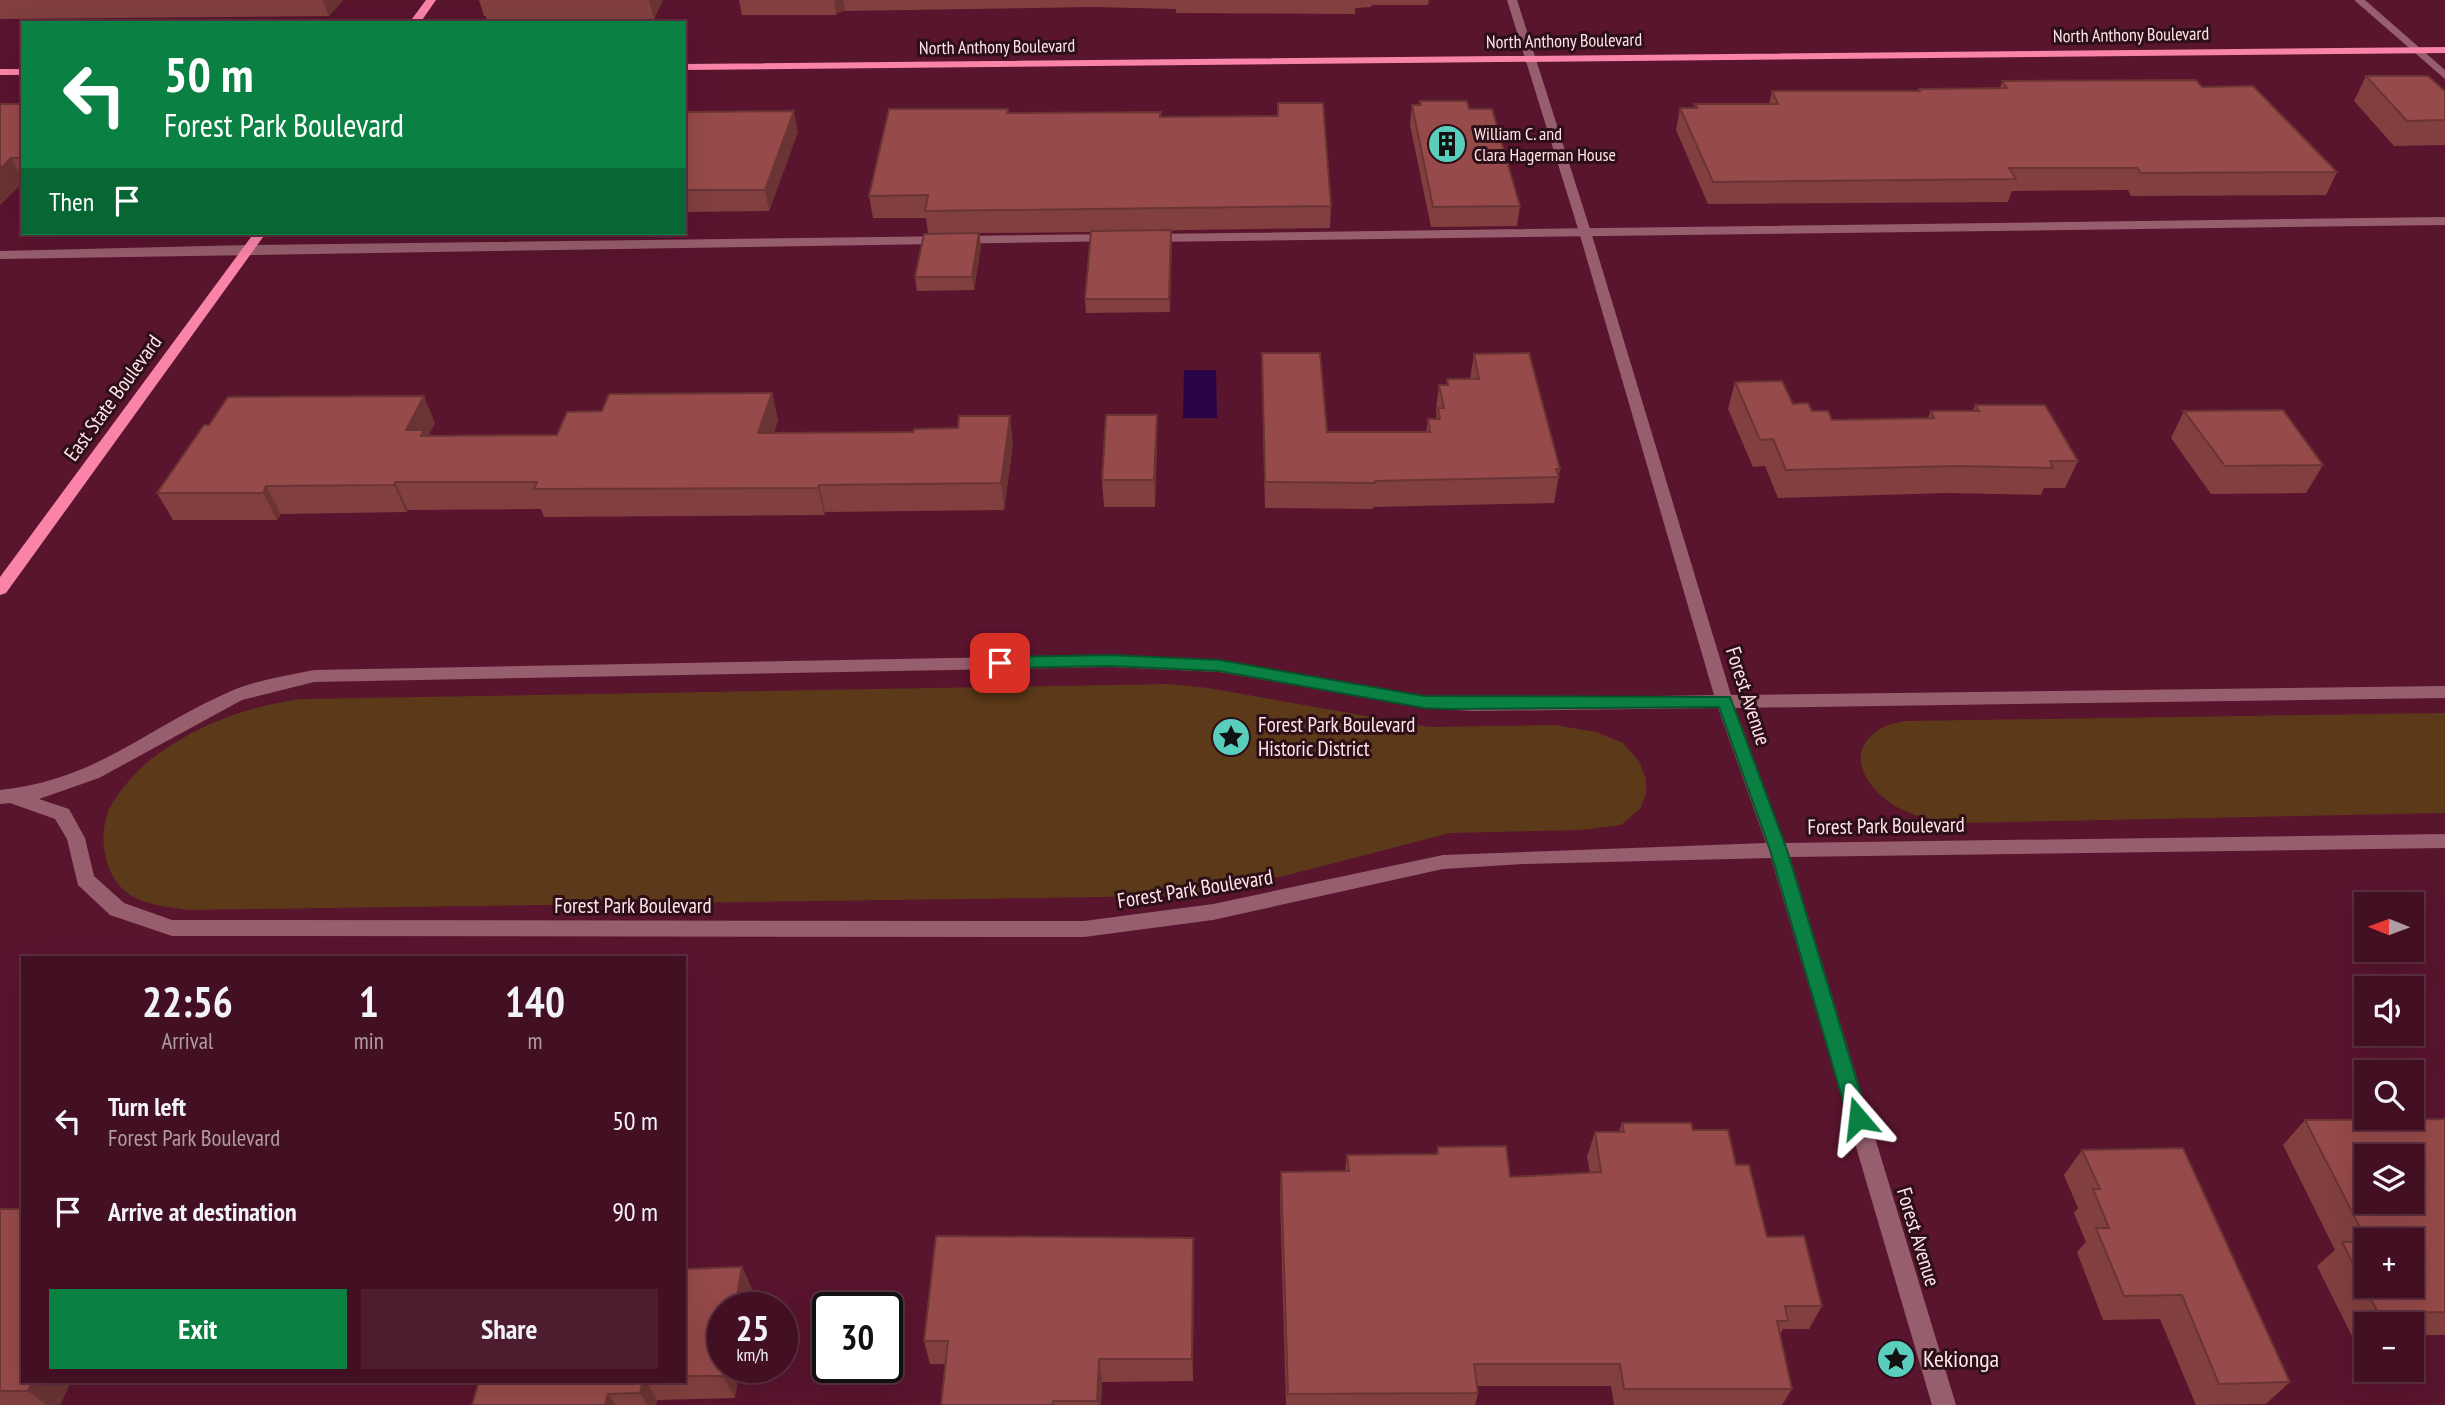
<!DOCTYPE html>
<html lang="en">
<head>
<meta charset="utf-8">
<style>
	:root { --surface:#430f22; --page:#4d1d2f; --text:#f1f3f6; --muted:#af9ca5; --line:#5b2f40; --accent:#0b8043 }
	body { margin:0; font-family:"PT Sans Narrow",sans-serif; background:var(--page); color:var(--text); height:100vh; display:flex; flex-direction:column; font-size:26px; white-space:nowrap }
	* { box-sizing:border-box; margin:0 }
	p { font-size:23px; color:var(--muted) }
	.icon { flex:none; width:38px; height:38px; fill:none; stroke:currentColor; stroke-width:2; stroke-linecap:round; stroke-linejoin:round }
	.map { position:relative; flex:1; overflow:hidden }
	.details { position:absolute; left:21px; top:956px; width:665px; height:427px; display:flex; flex-direction:column; background:var(--surface); border-radius:0px; box-shadow:0 7px 28px #0002,0 0 0 2px var(--line) }
	.details>* { flex:none }
	.banner { position:absolute; left:21px; top:21px; width:665px; height:214px; border-radius:0px; box-shadow:0 7px 28px #0002,0 0 0 2px var(--line); background:#0b8043; color:#fff; overflow:hidden }
	.needle { width:46px; rotate:271deg }
	.fabs { position:absolute; left:2354px; top:892px; display:grid; gap:14px }
	.fabs a { display:grid; place-items:center; width:70px; height:70px; border-radius:0px; background:var(--surface); box-shadow:0 7px 28px #0002,0 0 0 2px var(--line); font-size:35px }
	.speed { position:absolute; left:707px; top:1292px; display:flex; gap:14px; font-size:35px; font-weight:700; text-align:center }
	.speed>* { display:grid; place-content:center; width:91px; height:91px; border-radius:50%; background:var(--surface); box-shadow:0 7px 28px #0002,0 0 0 2px var(--line); line-height:1 }
	.speed small { font-size:18px; font-weight:400 }
	.speed .limit { border:4px solid #111; border-radius:10px; background:#fff; color:#111 }
	.pin { position:absolute; display:grid; place-items:center; width:60px; height:60px; color:#fff; margin:-30px; border-radius:14px; box-shadow:0 4px 10px #0006 }
	.me { position:absolute; width:77px; margin:-38px; rotate:343deg; stroke-linejoin:round; filter:drop-shadow(0 0 5px #0008) }
	.turn { display:flex; align-items:center; gap:24px; height:147px; padding:0 28px; font-size:32px }
	.turn .icon { width:91px; height:91px; stroke-width:2.5 }
	.turn b { display:block; font-size:49px; line-height:60px }
	.then { display:flex; align-items:center; height:66px; padding:0 28px; background:#0003; gap:14px; font-size:26px }
	.eta { display:flex; justify-content:space-evenly; align-items:center; height:119px; text-align:center }
	.eta b { font-size:42px; font-weight:700; line-height:49px }
	.action { display:flex; gap:14px; margin-top:auto; padding:14px 28px }
	.action a { flex:1; height:80px; border-radius:0px; background:var(--accent); color:#fff; font-size:28px; font-weight:700; line-height:80px; text-align:center }
	.action a+a { background:var(--page); color:var(--text) }
	ul { padding:0; list-style:none }
	li { display:flex; align-items:center; gap:21px; height:91px; padding:0 28px }
	li div { flex:1 }
	li b { display:block; font-size:26px }
	li em { font-style:normal }
	.map>svg:first-child { display:block }
	.green { fill:#5c3919 }
	.water { fill:#280447 }
	.lines { fill:none; stroke-linecap:round; stroke-linejoin:round }
	.lane { fill:#975e6e; fill-rule:evenodd }
	.street { fill:#975e6e; fill-rule:evenodd }
	.primary { fill:#fa84a8; fill-rule:evenodd }
	.wall { fill:#81403f; fill-rule:evenodd }
	.shaded-wall { fill:#693433 }
	.building { fill:#964a49; stroke:#693433; stroke-width:2; fill-rule:evenodd }
	.route { fill:#0b8043; stroke:#07532c; stroke-width:2 }
	.labels { text-anchor:middle; stroke-width:6; stroke-linejoin:round; paint-order:stroke }
	.far-street-label { font-size:18px; fill:#ffe4ea; stroke:#2d0f18 }
	.far-poi-label { font-size:18px; fill:#ffe4ea; stroke:#2d0f18; text-anchor:start }
	.street-label { font-size:21px; fill:#ffe4ea; stroke:#2d0f18 }
	.poi-label { font-size:21px; fill:#ffe4ea; stroke:#2d0f18; text-anchor:start }
	.near-poi-label { font-size:24px; fill:#ffe4ea; stroke:#2d0f18; text-anchor:start }
</style>
</head>
<body>
<div class="map">
<svg width="2445" height="1405" viewBox="0 0 2445 1405">
	<rect width="100%" height="100%" fill="#59142e"/>
	<!-- green -->
	<path class="green" d="M1169,684L1208,688L1429,727L1555,725L1596,732L1623,743L1639,761L1646,779V794L1640,809L1621,825L1581,830L1450,833L1288,875L1209,891L1170,896L189,910C171,907 148,906 132,896C106,881 98,843 107,815C113,796 141,765 158,754C201,723 249,706 301,699Z
		M2445,713V813L1964,823C1944,821 1924,820 1905,811C1873,797 1838,755 1880,729C1887,724 1897,723 1906,721Z"/>
	<!-- water -->
	<path class="water" d="M1184,370H1216L1217,418H1183Z"/>
	<g class="lines">
		<!-- lane -->
		<path class="lane" d="M2445,217V225L1150,242L1144,238L1150,234Z
			M1115,234L1121,238L1120,241L0,259V251L248,245Z"/>
		<!-- street -->
		<path class="street" d="M1507,0H1517L1591,232L1731,695L2445,686V698L1735,708L1785,843L2445,834V848L1790,857L1956,1405H1932L1771,858L1523,864L1443,869L1213,920L1084,937L172,936L110,915L78,885L67,839L55,819L10,803L0,804V790C97,780 146,728 231,691C257,680 286,676 314,670L1110,655L1219,660L1424,696L1473,699L1714,695L1579,232ZM1110,667L1219,672L1424,708L1473,711L1718,708L1766,843L1443,855L1213,904L1084,921L172,920L124,903L94,876L85,838L69,809L39,799L99,778L242,700L314,682Z
			M2354,0H2365L2445,70V79Z"/>
		<!-- primary -->
		<path class="primary" d="M426,0H436L420,23H409Z
			M2445,47V53L684,70V64Z
			M0,69H23V75H0Z
			M254,233H266L6,593L0,595V577Z"/>
	</g>
	<!-- wall -->
	<path class="wall" d="M0,0H343L329,16L0,19Z
		M479,0H663L654,19L487,21L486,16H484Z
		M739,0H1429L1428,5H1372L1371,7L1355,8V14L1176,13V9L1093,7L845,11L837,13L836,15H742Z
		M2366,76L2445,91V145L2394,146L2354,101Z
		M2002,81L2202,87L2337,172L2326,195L2131,196L2128,190L2012,191L2008,202L1708,204L1676,130L1680,108H1694L1695,104H1769L1772,91H1919V89L2000,88Z
		M1420,101L1469,109L1520,206L1517,226L1431,227L1410,125L1412,105H1420Z
		M1278,103L1331,206L1330,228L1124,231L1171,230L1170,312L1086,313L1085,299L1091,232L979,233L981,246L974,290L917,291L915,277L928,234L926,218H873L869,196L1008,109V113L1161,117L1277,116Z
		M23,104V182L0,205Z
		M684,112L798,132L769,211L684,212Z
		M1262,353L1327,432H1426L1428,419H1437L1436,410L1439,385H1447V379H1470L1474,354L1560,469L1554,503L1373,507V509L1265,508L1262,379Z
		M1735,382L1832,420L1928,418L1931,411H1973L1975,405L2078,461L2065,488H2044L2041,495L1948,493L1778,498L1765,466L1753,467L1728,409Z
		M772,393L778,420L774,433L1013,443L1004,510L825,512L824,515L544,517L541,509L408,510L406,512L281,514L277,520H173L157,493L209,425L435,423L428,436L557,435L602,411Z
		M2184,411L2323,465L2306,493L2211,494L2171,438Z
		M1157,415V442L1155,507H1104L1102,480Z
		M2445,1119V1335H2412V1325H2366V1336H2352L2317,1266L2335,1250L2283,1145L2305,1120ZM2366,1241H2412L2366,1286Z
		M1622,1123L1693,1130L1736,1165L1767,1237L1822,1306L1809,1329H1783L1780,1335L1792,1389L1782,1405H1614L1611,1386H1477L1478,1393L1475,1405H1286L1280,1196L1281,1172L1345,1171L1347,1155L1436,1154L1438,1147L1510,1177L1590,1173L1587,1157L1595,1132H1619Z
		M2082,1150L2290,1382L2266,1404L2196,1405L2160,1319L2103,1320L2077,1252L2086,1242L2074,1213L2078,1208L2064,1175Z
		M0,1209L23,1381H71L60,1405H0Z
		M1193,1238V1381L1102,1382L1101,1405H941L945,1364H930L924,1341Z
		M742,1267L753,1291L750,1307H723L735,1398L657,1400L656,1405H472L479,1381H684V1269Z"/>
	<!-- shaded-wall -->
	<path class="shaded-wall" d="M322,0H343L329,16Z
		M649,0H663L654,19Z
		M834,0H843L845,11L837,13L836,15Z
		M794,111L798,132L769,211L765,190Z
		M11,158L23,180V182L0,205V169Z
		M1171,230L1172,244L1170,312L1169,299Z
		M979,233L981,246L974,290L972,277Z
		M772,393L778,420L765,460L758,433Z
		M424,396L435,423L427,438L406,430Z
		M1157,415V442L1155,507L1154,480Z
		M1010,416L1013,443L1004,510L1001,483Z
		M395,482L408,510L406,512L394,485Z
		M819,485L825,512L824,515L818,488Z
		M266,486L281,514L277,520L263,493Z
		M1193,1238L1194,1262L1193,1381L1192,1359Z
		M742,1267L753,1291L750,1307H735Z
		M1099,1359L1102,1382L1101,1405H1098L1097,1401Z
		M725,1367H740L735,1398L723,1376Z
		M33,1381H71L60,1405H46L28,1391Z
		M643,1381H646L657,1400L656,1405H647L640,1393Z
		M608,1394L616,1405H605Z"/>
	<!-- building -->
	<path class="building" d="M2366,76H2428L2445,91V120L2407,121Z
		M2196,80L2202,87L2253,86L2337,172L2141,173L2137,168H2009L2016,179L1713,182L1680,108H1697L1695,104H1778L1772,91H1920L1919,89L2007,88L2002,81Z
		M1420,101H1467L1469,109H1492L1520,206L1433,207L1412,105H1421Z
		M1278,103H1323L1331,206L925,211L928,195L869,196L889,109H1008L1007,113L1161,112L1160,117L1278,116Z
		M0,104H23V158H11L0,169Z
		M794,111L765,190H684V112Z
		M1171,230L1169,299H1085L1091,231Z
		M979,233L972,277H915L924,234Z
		M1262,353H1320L1327,432H1430L1428,419H1440L1438,408H1444L1439,385H1448L1447,379H1479L1474,354L1529,353L1560,469H1556L1559,477L1375,481V483L1265,482Z
		M1782,381L1793,404L1808,403L1812,411H1828L1832,420L1934,418L1931,411H1979L1975,405H2045L2078,461H2050L2053,468L1958,466L1786,470L1773,439L1760,440L1735,382Z
		M772,393L758,433L913,432L914,429L958,428L959,416H1010L1001,483L819,485L818,488L534,489L537,482H395L394,485L266,486L263,493H157L204,425H209L228,397L424,396L406,430H424L421,436L557,435L567,412L602,411L609,394Z
		M2283,410L2323,465L2225,466L2184,411Z
		M1106,415H1157L1154,480H1102Z
		M2445,1119V1312L2378,1313L2342,1242H2366V1286H2412V1241H2367L2305,1120ZM2366,1157H2412V1202H2366Z
		M1622,1123H1691L1693,1130H1728L1736,1165H1749L1767,1237L1804,1236L1822,1306H1785L1788,1321H1777L1792,1389H1624L1620,1364H1474L1478,1393L1288,1394L1281,1172L1349,1171L1347,1155L1438,1154V1147L1506,1146L1510,1177L1601,1172L1595,1132H1624Z
		M2183,1148L2290,1382L2219,1384L2182,1295L2124,1296L2096,1228H2109L2093,1189H2100L2082,1150Z
		M0,1209H23V1381H33L28,1391H0Z
		M936,1236L1193,1238L1192,1359H1099L1097,1401H1053L1052,1405H941L948,1341H924Z
		M742,1267L735,1307H723V1367H725L723,1376H684V1269Z
		M479,1381H643L640,1393L608,1394L605,1405H472Z"/>
	<!-- route -->
	<path class="route" d="M1110,655L1219,660L1424,696L1730,697L1787,850L1868,1118L1865,1124L1858,1126L1851,1124L1848,1118L1770,850L1719,707L1449,709L1424,708L1219,671L1110,666L1000,668L992,663L1000,657Z"/>
	<!-- icons -->
	<defs>
		<symbol id="building-disc" viewBox="-11 -11 22 22"><circle r="9.5" fill="#5acebc" stroke="#2d0f18"/><path d="M-4-6H4V6H1V3H-1V6H-4ZM-2.5-4.3h1.7v1.8h-1.7ZM.8-4.3h1.7v1.8H.8ZM-2.5-1h1.7V.8h-1.7ZM.8-1h1.7V.8H.8Z" fill="#111"/></symbol>
		<symbol id="sight-disc" viewBox="-11 -11 22 22"><circle r="9.5" fill="#5acebc" stroke="#2d0f18"/><path d="M0-6L1.8-2.2L6-1.7L2.9 1.2L3.7 5.4L0 3.3L-3.7 5.4L-2.9 1.2L-6-1.7L-1.8-2.2Z" fill="#111"/></symbol>
	</defs>
	<g fill-rule="evenodd">
		<use href="#building-disc" x="1425" y="122" width="44" height="44"/>
		<use href="#sight-disc" x="1209" y="715" width="44" height="44"/>
		<use href="#sight-disc" x="1874" y="1337" width="44" height="44"/>
	</g>
	<g class="labels">
		<!-- far-street labels -->
		<g class="far-street-label">
			<text transform="translate(2131 35) rotate(-1)" y="6">North Anthony Boulevard</text>
			<text transform="translate(1564 41) rotate(-1)" y="6">North Anthony Boulevard</text>
			<text transform="translate(997 47) rotate(-1)" y="6">North Anthony Boulevard</text>
		</g>
		<!-- far-poi labels -->
		<g class="far-poi-label">
			<text x="1474" y="140">William C. and<tspan x="1474" dy="21">Clara Hagerman House</tspan></text>
		</g>
		<!-- street labels -->
		<g class="street-label">
			<text transform="translate(113 398) rotate(-54)" y="7">East State Boulevard</text>
			<text transform="translate(1748 696) rotate(72)" y="7">Forest Avenue</text>
			<text transform="translate(1886 826) rotate(-1)" y="7">Forest Park Boulevard</text>
			<text transform="translate(1195 889) rotate(-9)" y="7">Forest Park Boulevard</text>
			<text x="633" y="913">Forest Park Boulevard</text>
			<text transform="translate(1918 1237) rotate(73)" y="7">Forest Avenue</text>
		</g>
		<!-- poi labels -->
		<g class="poi-label">
			<text x="1258" y="732">Forest Park Boulevard<tspan x="1258" dy="24">Historic District</tspan></text>
		</g>
		<!-- near-poi labels -->
		<g class="near-poi-label">
			<text x="1923" y="1367">Kekionga</text>
		</g>
	</g>
</svg>
<div class="fabs">
<a><svg class="needle" viewBox="-14 -14 28 28"><path d="M0-13l5 13h-10z" fill="#e53935"/><path d="M0 13l5-13h-10z" fill="#af9ca5"/></svg></a>
<a><svg class="icon" aria-label="sound" viewBox="0 0 24 24"><path d="M4 9h4l5-4v14l-5-4H4zM17 9q2 3 0 6"/></svg></a>
<a><svg class="icon" aria-label="search" viewBox="0 0 24 24"><circle cx="10" cy="10" r="6"/><path d="M15 15l6 6"/></svg></a>
<a><svg class="icon" aria-label="layers" viewBox="0 0 24 24"><path d="M12 4l9 5-9 5-9-5zM3 14l9 5 9-5"/></svg></a>
<a>+</a>
<a>−</a>
</div>
<div class="speed"><div>25<small>km/h</small></div><div class="limit">30</div></div>
<div class="pin" style="left:1000px;top:663px;background:#d93025"><svg class="icon" aria-label="arrive" viewBox="0 0 24 24"><path d="M6 21V4h12l-3 4 3 4H6"/></svg></div>
<svg class="me" style="left:1858px;top:1118px" viewBox="-20 -20 40 40"><path d="M0-17L14 15 0 8-14 15z" fill="#0b8043" stroke="#fff" stroke-width="4"/></svg>
<div class="banner">
<div class="turn"><svg class="icon" aria-label="left" viewBox="0 0 24 24"><path d="M17 20v-9H6M10 6l-5 5 5 5"/></svg><div><b>50 m</b>Forest Park Boulevard</div></div>
<div class="then">Then<svg class="icon" aria-label="arrive" viewBox="0 0 24 24"><path d="M6 21V4h12l-3 4 3 4H6"/></svg></div>
</div>
<section class="details">
<div class="eta">
<div><b>22:56</b><p>Arrival</p></div>
<div><b>1</b><p>min</p></div>
<div><b>140</b><p>m</p></div>
</div>
<ul>
<li><svg class="icon" aria-label="left" viewBox="0 0 24 24"><path d="M17 20v-9H6M10 6l-5 5 5 5"/></svg><div><b>Turn left</b><p>Forest Park Boulevard</p></div><em>50 m</em></li>
<li><svg class="icon" aria-label="arrive" viewBox="0 0 24 24"><path d="M6 21V4h12l-3 4 3 4H6"/></svg><div><b>Arrive at destination</b></div><em>90 m</em></li>
</ul>
<div class="action"><a>Exit</a><a>Share</a></div>
</section>
</div>
</body>
</html>
